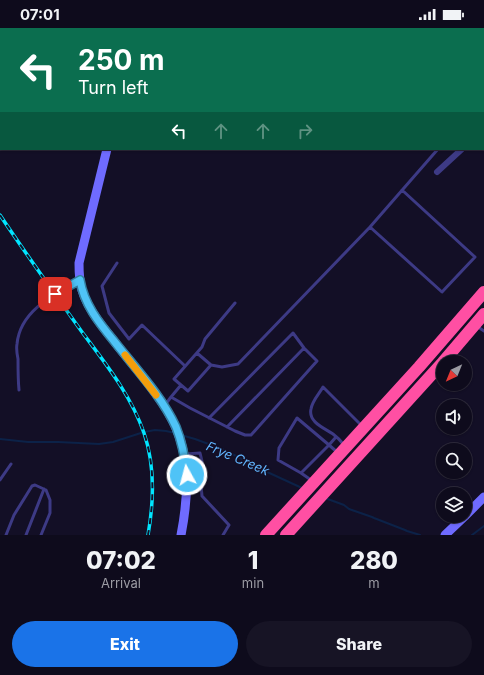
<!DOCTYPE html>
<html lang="en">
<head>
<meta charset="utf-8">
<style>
	:root { --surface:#0e0b1c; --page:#171425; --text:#f1f3f6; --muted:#9b9ba3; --line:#2e2b3b; --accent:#1a73e8 }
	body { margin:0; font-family:Inter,sans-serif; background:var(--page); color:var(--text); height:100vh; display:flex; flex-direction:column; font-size:15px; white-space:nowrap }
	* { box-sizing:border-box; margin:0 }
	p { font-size:13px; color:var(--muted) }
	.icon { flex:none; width:22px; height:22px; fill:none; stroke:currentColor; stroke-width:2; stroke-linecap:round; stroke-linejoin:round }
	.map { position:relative; height:507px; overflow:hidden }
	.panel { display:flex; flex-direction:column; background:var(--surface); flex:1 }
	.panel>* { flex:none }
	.hud { position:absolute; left:0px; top:0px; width:484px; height:122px; box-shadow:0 1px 3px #0004,0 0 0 1px var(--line); background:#0b6e4f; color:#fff; overflow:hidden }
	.needle { width:26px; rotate:223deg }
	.tools { position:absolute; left:436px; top:327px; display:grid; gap:8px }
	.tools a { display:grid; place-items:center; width:36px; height:36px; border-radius:50%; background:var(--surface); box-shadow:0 1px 3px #0004,0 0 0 1px var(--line); font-size:20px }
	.pin { position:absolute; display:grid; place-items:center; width:34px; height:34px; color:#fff; margin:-17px; border-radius:8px; box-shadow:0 2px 6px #0006 }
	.me { position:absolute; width:44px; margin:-22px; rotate:353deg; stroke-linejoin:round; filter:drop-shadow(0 0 3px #0008) }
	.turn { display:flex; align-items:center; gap:14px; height:84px; padding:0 12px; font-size:18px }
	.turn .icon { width:52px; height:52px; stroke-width:2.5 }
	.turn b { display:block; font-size:28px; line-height:34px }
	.lanes { display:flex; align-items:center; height:38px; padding:0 12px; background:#0003; justify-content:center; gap:20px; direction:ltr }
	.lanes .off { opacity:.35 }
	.eta { display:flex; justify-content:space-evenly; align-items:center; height:68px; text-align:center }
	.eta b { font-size:24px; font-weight:800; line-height:28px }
	.action { display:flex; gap:8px; margin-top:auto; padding:8px 12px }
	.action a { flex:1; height:46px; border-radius:24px; background:var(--accent); color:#fff; font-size:16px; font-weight:800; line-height:46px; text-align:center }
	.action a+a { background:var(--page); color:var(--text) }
	.status { display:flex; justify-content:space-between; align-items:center; height:28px; padding:0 20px; background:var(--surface); direction:ltr }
	.status svg { height:11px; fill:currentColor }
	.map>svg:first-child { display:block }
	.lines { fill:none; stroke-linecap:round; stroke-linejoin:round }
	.stream { stroke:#0c2248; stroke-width:2 }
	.lane { stroke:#3d3a85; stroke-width:3 }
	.street { stroke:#3d3a85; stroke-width:6 }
	.secondary { stroke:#6f6bff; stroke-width:9 }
	.highway { stroke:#ff4fa3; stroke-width:12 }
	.rail-casing { stroke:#00e5ff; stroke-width:3.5 }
	.rail { stroke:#130f26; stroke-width:2; stroke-dasharray:6; stroke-linecap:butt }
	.route-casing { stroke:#337fa1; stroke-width:10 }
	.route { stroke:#4fc3f7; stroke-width:7 }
	.slow { stroke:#f59e0b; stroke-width:7 }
	.labels { text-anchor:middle; stroke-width:3.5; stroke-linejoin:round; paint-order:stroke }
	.water-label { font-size:13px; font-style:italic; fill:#62b6ff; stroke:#130f26 }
</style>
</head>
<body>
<div class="status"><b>07:01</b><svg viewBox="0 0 49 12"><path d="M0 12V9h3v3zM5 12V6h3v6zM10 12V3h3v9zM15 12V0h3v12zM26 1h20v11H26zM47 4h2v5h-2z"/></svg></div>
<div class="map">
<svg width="484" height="507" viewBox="0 0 484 507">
	<rect width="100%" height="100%" fill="#130f26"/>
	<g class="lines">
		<!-- stream -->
		<path class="stream" d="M181,407L195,411L222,421L248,434L253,436L265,443L302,460
			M0,411L28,414H58L99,416L113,414L144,404L155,402L166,403L175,405
			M325,470L344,477L349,481L372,489L374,490L405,502L407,503L420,507
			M472,507L484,498"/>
		<!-- lane -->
		<path class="lane" d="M152,0L156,1
			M119,1L120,0
			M184,1V0
			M483,71L484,70
			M370,199L442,264L475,229L402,162
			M117,235L102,258L109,285L129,311L142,297L185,338
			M478,299L484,303
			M197,325L211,337
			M181,357L174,351L202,319L205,311L235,275
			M19,362C18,352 18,341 18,331C17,326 16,321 17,316C20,283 53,267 79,253
			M171,369L181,357L188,363L211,337L222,339L238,336L370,199L438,121
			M165,377L171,369L190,380L235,403L245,407H251L317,333L304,320L293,305L209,390
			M227,399L304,320
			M336,409L329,417L337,424
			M344,417C341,413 337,409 333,406C324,400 308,394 311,381C312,373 319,366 323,359L362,398
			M186,426L200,425L202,433L200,447L202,468L229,497L223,507
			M301,445L329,417L297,390L279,420L278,432L301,445L311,452
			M0,452L11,436
			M6,507L14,487L32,458L35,457L46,462L50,472V485L41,507
			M26,507L44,461"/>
		<!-- street -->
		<path class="street" d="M483,102L484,101
			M437,144L462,121"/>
		<!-- secondary -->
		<path class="secondary" d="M138,1V0
			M107,121L79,235C79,243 79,253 82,262C88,281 101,297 114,313C132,337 154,359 169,386C191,424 189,466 181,507
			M465,488L484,469
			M445,507L465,488"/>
		<!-- highway -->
		<path class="highway" d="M443,334L484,286
			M266,507L419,339L484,264
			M286,507L443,334"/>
		<defs>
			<path id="rail" d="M0,187C26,226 54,265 82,304C105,335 131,367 144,405C155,437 154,473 148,507"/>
		</defs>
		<!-- rail casing -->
		<use href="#rail" class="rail-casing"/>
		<!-- rail -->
		<use href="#rail" class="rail"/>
	</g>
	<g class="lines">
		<defs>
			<path id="route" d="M55,266L80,252C84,276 99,295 114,313C135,340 161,367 176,399C182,414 185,430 187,447"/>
		</defs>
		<!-- route casing -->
		<use href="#route" class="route-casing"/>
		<!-- route -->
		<use href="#route" class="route"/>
		<!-- slow -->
		<path class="slow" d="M125,327L156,367"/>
	</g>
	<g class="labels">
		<!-- water labels -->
		<g class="water-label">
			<text transform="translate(238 430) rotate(23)" y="5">Frye Creek</text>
		</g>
	</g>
</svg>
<div class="tools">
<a><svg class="needle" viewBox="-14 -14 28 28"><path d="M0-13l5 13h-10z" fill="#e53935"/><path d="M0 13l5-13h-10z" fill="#9b9ba3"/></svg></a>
<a><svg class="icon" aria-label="sound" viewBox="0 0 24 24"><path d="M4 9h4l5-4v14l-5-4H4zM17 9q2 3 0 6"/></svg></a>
<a><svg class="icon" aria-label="search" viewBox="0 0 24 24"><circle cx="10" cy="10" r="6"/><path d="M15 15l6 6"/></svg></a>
<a><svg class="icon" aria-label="layers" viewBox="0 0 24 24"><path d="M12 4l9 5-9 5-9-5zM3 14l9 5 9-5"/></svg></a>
</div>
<div class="pin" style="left:55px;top:266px;background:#d93025"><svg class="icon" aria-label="arrive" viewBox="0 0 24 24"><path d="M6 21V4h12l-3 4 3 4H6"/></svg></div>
<svg class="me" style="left:187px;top:447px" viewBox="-20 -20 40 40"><circle r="17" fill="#4fc3f7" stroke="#fff" stroke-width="3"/><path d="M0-11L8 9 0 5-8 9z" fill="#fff"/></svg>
<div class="hud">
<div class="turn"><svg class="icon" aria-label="left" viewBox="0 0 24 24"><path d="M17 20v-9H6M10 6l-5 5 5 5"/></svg><div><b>250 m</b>Turn left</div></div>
<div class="lanes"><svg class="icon" aria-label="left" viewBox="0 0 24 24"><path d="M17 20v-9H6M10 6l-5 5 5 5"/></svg><svg class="icon off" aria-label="ahead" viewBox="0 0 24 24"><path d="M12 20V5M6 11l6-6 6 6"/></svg><svg class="icon off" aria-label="ahead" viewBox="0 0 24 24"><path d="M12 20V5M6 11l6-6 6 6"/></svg><svg class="icon off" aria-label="right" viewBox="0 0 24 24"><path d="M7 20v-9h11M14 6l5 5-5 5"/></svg></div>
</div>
</div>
<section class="panel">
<div class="eta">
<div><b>07:02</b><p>Arrival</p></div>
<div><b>1</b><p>min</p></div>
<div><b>280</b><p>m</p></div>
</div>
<div class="action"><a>Exit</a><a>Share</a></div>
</section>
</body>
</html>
